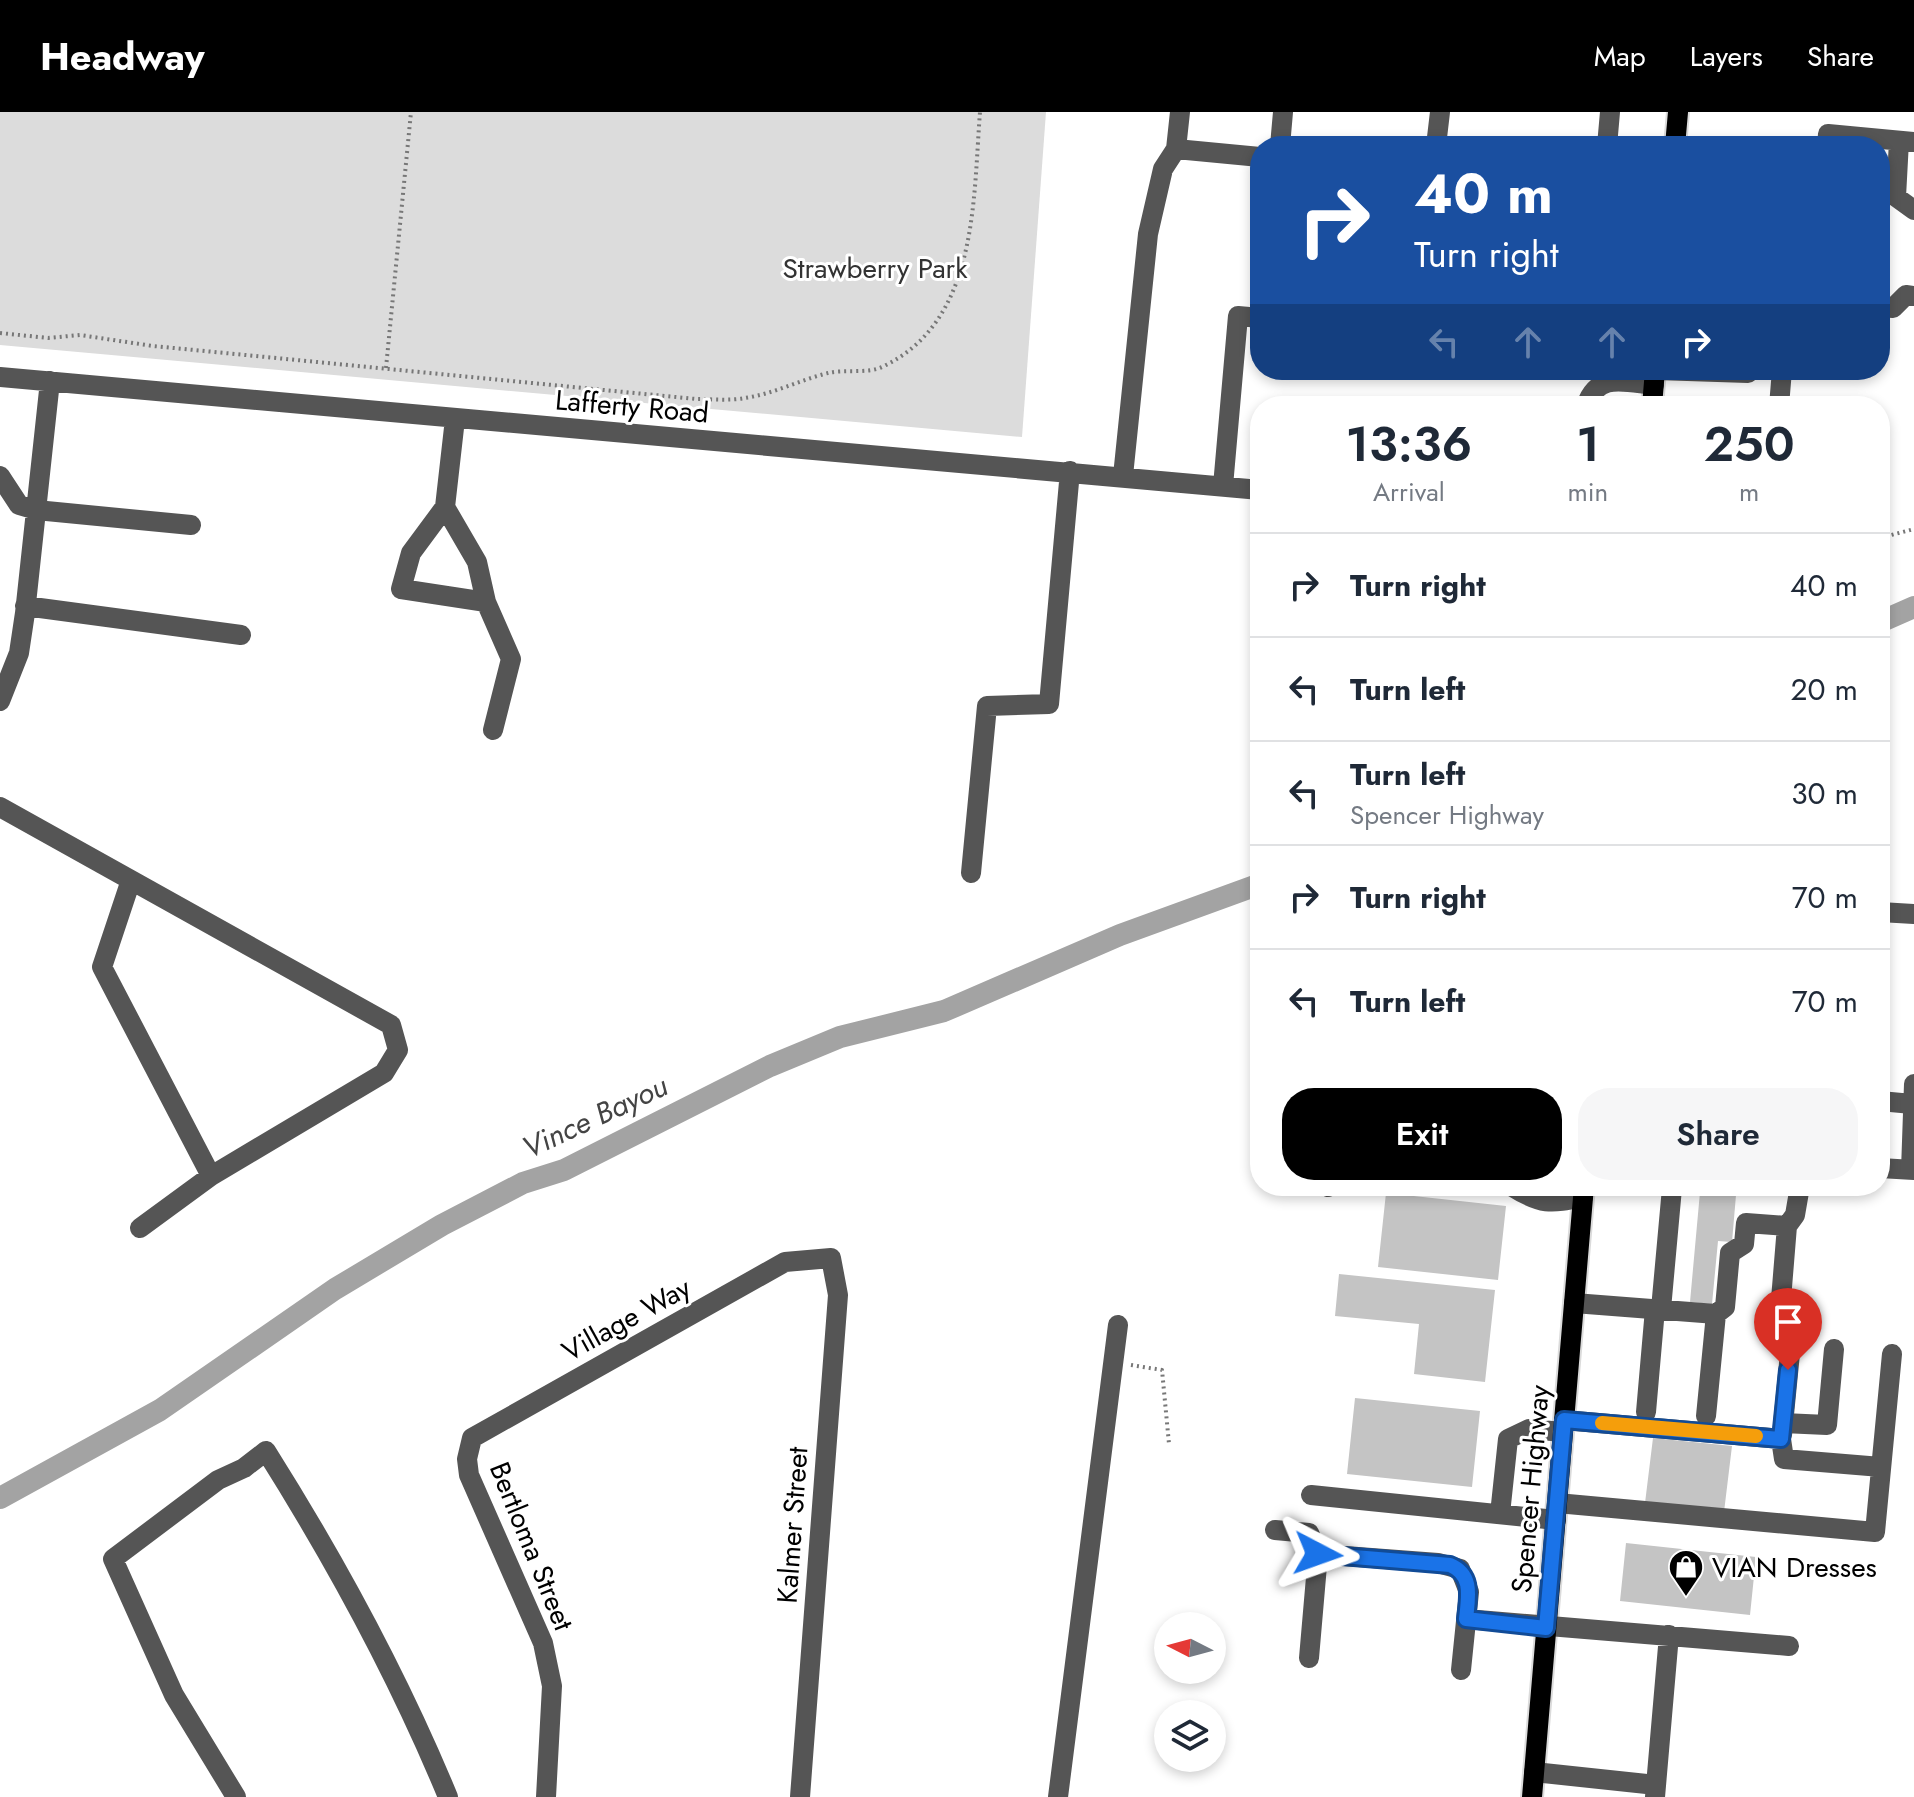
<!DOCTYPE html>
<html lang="en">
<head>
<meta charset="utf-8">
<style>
	:root { --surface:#fff; --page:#f6f6f7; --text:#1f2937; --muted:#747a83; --line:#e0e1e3; --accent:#000 }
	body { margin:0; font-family:Jost,sans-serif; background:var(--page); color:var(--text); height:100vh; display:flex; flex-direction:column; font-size:30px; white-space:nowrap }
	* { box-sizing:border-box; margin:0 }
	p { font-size:26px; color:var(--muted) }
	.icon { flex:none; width:44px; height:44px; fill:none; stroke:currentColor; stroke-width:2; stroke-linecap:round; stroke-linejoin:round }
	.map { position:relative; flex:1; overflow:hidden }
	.side { position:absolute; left:1250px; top:284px; width:640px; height:800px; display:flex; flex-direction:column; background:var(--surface); border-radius:32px; box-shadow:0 4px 12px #0003 }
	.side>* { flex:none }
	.guide { position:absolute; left:1250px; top:24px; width:640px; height:244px; border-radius:32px; box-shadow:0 4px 12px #0003; background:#1a4fa0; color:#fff; overflow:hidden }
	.needle { width:52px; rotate:276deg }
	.fabs { position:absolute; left:1154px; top:1500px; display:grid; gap:16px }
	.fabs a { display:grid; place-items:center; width:72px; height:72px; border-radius:50%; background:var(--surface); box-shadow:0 4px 12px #0003; font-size:40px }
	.pin { position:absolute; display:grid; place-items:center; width:68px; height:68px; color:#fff; margin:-82px -34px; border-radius:50% 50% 50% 0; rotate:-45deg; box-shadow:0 0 8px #0007 }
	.pin .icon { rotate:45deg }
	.me { position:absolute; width:88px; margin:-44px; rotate:94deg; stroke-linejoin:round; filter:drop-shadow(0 0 6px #0008) }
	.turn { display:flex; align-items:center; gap:28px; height:168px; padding:0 32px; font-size:36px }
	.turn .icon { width:104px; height:104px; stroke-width:2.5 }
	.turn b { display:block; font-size:56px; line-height:68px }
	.lanes { display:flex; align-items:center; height:76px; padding:0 32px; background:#0003; justify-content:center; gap:40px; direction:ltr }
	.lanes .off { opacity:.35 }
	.eta { display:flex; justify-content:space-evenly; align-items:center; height:136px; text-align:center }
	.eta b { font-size:48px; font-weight:600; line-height:56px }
	.primary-button { display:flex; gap:16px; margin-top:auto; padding:16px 32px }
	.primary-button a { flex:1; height:92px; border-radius:32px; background:var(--accent); color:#fff; font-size:32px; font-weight:600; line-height:92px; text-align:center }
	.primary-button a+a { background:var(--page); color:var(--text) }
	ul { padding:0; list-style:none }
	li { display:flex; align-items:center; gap:24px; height:104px; padding:0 32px; border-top:2px solid var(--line) }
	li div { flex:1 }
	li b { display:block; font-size:30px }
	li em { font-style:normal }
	header { display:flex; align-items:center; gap:48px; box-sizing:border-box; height:112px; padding:0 40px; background:var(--accent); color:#fff }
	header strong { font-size:38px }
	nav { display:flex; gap:44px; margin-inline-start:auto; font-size:28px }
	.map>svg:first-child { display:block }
	.green { fill:#dcdcdc }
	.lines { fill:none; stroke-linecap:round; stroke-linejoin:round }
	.canal { stroke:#a3a3a3; stroke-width:22 }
	.building { fill:#c4c4c4 }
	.major-casing { stroke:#dbdbdb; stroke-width:24 }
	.path { stroke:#777; stroke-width:4; stroke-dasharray:2 4; stroke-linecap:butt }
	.minor { stroke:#555; stroke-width:20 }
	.major { stroke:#000; stroke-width:20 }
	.route-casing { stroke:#114b97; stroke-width:20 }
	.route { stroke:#1a73e8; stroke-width:14 }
	.slow { stroke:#f59e0b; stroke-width:14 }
	.labels { text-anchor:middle; stroke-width:6; stroke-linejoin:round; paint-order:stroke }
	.park-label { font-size:28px; fill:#333; stroke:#fff }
	.street-label { font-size:28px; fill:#000; stroke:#fff }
	.poi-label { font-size:28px; fill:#000; stroke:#fff; text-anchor:start }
	.water-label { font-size:30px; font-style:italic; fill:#444; stroke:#fff }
</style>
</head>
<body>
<header>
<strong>Headway</strong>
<nav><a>Map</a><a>Layers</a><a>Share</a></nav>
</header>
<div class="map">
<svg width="1914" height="1685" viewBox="0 0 1914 1685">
	<rect width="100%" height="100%" fill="#fff"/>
	<!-- green -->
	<path class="green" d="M0,0H1046L1022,325L0,233Z"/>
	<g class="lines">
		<!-- canal -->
		<path class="canal" d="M1880,510L1914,495
			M0,1386L160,1298L335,1177L442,1113L523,1071L564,1058L770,954L840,925L944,899L1120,823L1260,772"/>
	</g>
	<!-- building -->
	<path class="building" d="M1700,1080L1736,1083L1732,1130L1718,1129L1712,1192L1690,1190Z
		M1386,1081L1506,1094L1498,1168L1378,1155Z
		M1339,1162L1495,1178L1485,1270L1414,1262L1419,1212L1335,1204Z
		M1355,1286L1480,1299L1472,1375L1347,1362Z
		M1653,1326L1732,1334L1724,1400L1645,1391Z
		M1626,1431L1756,1445L1750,1503L1620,1489Z"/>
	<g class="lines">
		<defs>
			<path id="major" d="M1675,34L1678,0
				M1652,294L1655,258
				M1532,1685L1584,1074"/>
		</defs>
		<!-- major casing -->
		<use href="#major" class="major-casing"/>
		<!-- path -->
		<path class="path" d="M0,221L48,226L80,223L153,234L696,287C712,287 730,289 745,286C773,282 800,268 828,261C844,257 867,262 882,255C978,210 973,90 980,0
			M386,256L411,0
			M1880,426L1914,417
			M1131,1253L1162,1258L1169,1332"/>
		<!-- minor -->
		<path class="minor" d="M1899,29L1896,85L1914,98
			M1280,34L1283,0
			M1436,34L1440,0
			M1607,34L1610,0
			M1827,34L1828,22L1914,30
			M1176,37L1260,45
			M1880,195L1893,196L1906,183L1914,184
			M1657,258L1748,261V258
			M0,265L1260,378
			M1586,294C1597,260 1624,270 1654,273
			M1779,294L1782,258
			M455,307L445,395L477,450L486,490L511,547L493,618
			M0,364L19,393L36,398L191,413
			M1123,364L1148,122L1163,57L1176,37L1180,0
			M1223,374L1238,204L1260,206
			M445,395L411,441L401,477L486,490
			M25,494L241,523
			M0,589L19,541L25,501L50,269
			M0,695L391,913L398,938L384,961L211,1064L140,1116
			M971,761L987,594L1049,592L1070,359
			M131,768L102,855L211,1064
			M1880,800L1914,802
			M1880,989L1912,992
			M1880,1056L1914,1058
			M1911,1058L1914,972
			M1511,1074C1541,1093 1550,1092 1583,1085
			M1328,1075L1330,1074
			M1574,1191L1716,1202L1725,1195L1730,1141L1744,1132L1746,1111L1787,1114L1795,1103L1800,1074
			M1661,1197L1672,1076
			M1779,1212L1787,1114
			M1646,1300L1655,1197
			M1706,1304L1716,1202
			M1564,1308L1781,1327L1784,1347L1881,1355
			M1783,1311L1827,1313L1834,1237
			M1782,1323L1791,1231
			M1311,1383L1556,1408
			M1557,1391L1875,1420L1892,1242
			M1500,1402L1508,1327L1529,1317L1563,1320
			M1275,1418L1309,1421L1318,1442L1309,1546
			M1318,1442L1438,1451L1460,1457L1469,1480L1461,1558
			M1466,1507L1789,1534
			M1534,1660L1656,1673
			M236,1685L174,1583L113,1447L218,1368L244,1356L266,1339C336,1450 398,1564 448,1685
			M546,1685L552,1574L543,1531L469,1363L467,1347L472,1326L785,1150L831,1146L838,1183L800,1685
			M1058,1685L1118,1213
			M1655,1685L1669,1523"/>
		<!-- major -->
		<use href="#major" class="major"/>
	</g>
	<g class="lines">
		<defs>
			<path id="route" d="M1318,1442L1450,1453C1474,1463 1468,1486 1466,1507L1546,1516L1564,1308L1781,1327L1788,1258"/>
		</defs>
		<!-- route casing -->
		<use href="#route" class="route-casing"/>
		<!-- route -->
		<use href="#route" class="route"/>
		<!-- slow -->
		<path class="slow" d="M1602,1311L1756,1324"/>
	</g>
	<!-- icons -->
	<defs>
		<symbol id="shop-pin" viewBox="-11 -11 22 30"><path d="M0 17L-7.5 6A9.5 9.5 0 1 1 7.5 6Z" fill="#000" stroke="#fff"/><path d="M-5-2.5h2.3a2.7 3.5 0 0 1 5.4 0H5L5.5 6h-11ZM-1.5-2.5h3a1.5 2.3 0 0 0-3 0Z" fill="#fff"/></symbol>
	</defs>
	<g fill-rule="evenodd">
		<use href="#shop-pin" x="1666" y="1435" width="40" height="54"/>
	</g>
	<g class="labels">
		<!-- park labels -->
		<g class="park-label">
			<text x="875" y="166">Strawberry Park</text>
		</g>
		<!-- street labels -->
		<g class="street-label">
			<text transform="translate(632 294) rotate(5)" y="10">Lafferty Road</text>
			<text transform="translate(626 1207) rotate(-29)" y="10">Village Way</text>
			<text transform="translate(1530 1377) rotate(-85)" y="10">Spencer Highway</text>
			<text transform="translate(792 1413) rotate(-86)" y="10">Kalmer Street</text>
			<text transform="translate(532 1434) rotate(68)" y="10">Bertloma Street</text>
		</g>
		<!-- poi labels -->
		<g class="poi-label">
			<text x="1712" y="1465">VIAN Dresses</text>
		</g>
		<!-- water labels -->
		<g class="water-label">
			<text transform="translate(595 1005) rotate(-25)" y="10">Vince Bayou</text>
		</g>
	</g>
</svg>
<div class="fabs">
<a><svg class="needle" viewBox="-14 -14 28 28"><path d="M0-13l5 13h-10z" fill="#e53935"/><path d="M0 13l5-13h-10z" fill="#747a83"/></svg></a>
<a><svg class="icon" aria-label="layers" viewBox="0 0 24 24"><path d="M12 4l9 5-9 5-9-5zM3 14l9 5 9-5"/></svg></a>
</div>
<div class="pin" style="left:1788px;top:1258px;background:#d93025"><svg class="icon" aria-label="arrive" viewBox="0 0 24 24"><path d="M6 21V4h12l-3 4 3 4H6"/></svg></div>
<svg class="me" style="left:1318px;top:1442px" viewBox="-20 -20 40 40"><path d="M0-17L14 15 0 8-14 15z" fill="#1a73e8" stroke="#fff" stroke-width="4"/></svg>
<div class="guide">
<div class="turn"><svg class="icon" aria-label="right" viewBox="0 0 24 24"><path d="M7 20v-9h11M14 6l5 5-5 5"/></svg><div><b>40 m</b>Turn right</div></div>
<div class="lanes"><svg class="icon off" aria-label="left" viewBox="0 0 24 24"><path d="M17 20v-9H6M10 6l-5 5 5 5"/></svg><svg class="icon off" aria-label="ahead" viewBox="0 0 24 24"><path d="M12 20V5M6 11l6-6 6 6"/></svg><svg class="icon off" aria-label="ahead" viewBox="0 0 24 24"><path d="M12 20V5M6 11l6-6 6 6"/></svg><svg class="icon" aria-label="right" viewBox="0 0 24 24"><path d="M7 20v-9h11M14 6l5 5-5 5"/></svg></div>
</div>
<section class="side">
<div class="eta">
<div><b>13:36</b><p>Arrival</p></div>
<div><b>1</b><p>min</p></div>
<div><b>250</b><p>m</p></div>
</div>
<ul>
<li><svg class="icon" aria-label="right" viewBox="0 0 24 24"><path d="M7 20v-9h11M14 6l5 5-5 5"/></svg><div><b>Turn right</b></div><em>40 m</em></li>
<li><svg class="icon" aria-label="left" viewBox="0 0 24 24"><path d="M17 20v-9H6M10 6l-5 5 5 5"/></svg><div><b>Turn left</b></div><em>20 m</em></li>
<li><svg class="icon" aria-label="left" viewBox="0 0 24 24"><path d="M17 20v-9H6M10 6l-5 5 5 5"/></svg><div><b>Turn left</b><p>Spencer Highway</p></div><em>30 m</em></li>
<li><svg class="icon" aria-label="right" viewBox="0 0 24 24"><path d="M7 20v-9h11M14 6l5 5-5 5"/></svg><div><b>Turn right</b></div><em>70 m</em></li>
<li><svg class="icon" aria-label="left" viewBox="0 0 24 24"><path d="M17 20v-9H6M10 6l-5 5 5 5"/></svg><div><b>Turn left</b></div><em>70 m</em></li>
</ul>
<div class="primary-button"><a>Exit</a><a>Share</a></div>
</section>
</div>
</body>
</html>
